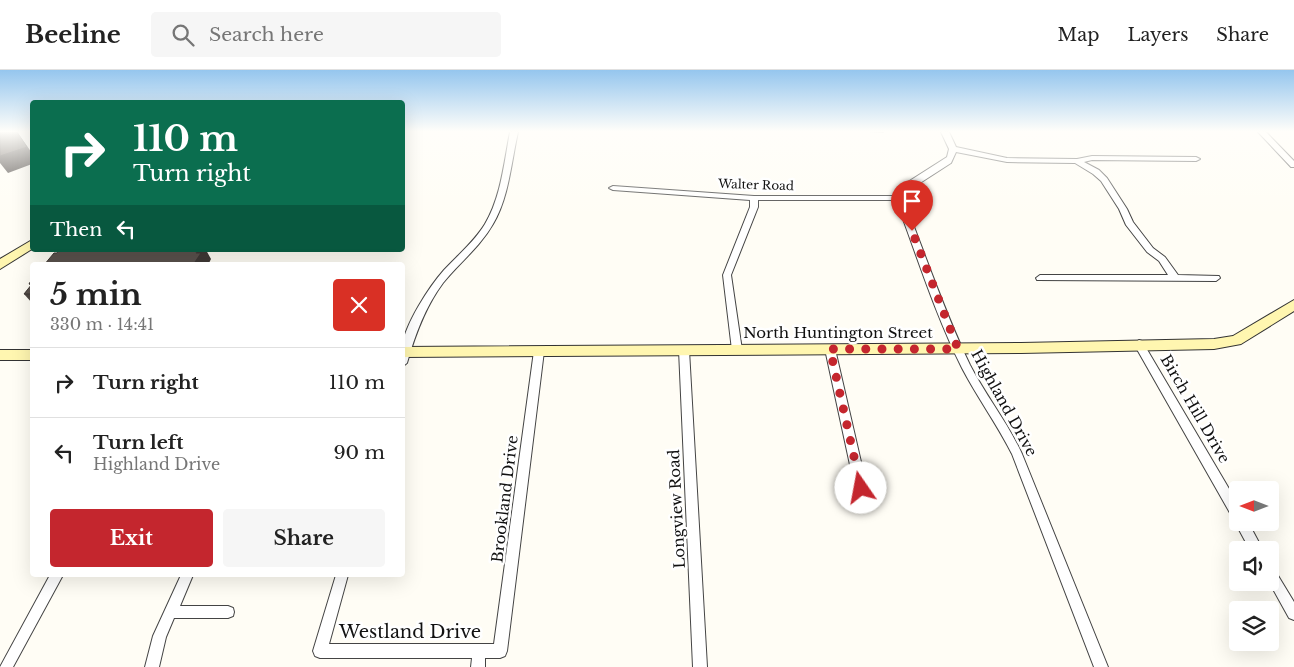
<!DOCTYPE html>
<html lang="en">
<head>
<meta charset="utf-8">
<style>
	:root { --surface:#fff; --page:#f6f6f6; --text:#222; --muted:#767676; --line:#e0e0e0; --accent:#c4262e }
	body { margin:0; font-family:"Libre Baskerville",serif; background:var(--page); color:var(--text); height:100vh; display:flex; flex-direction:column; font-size:19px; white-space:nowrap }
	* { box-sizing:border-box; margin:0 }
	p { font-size:16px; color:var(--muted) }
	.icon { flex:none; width:28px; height:28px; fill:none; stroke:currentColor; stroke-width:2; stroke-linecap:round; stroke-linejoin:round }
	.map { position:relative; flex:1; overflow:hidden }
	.panel { position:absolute; left:30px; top:192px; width:375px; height:315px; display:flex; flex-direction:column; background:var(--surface); border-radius:5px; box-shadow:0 5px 20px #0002 }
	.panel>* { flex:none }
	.top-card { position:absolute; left:30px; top:30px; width:375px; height:152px; border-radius:5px; box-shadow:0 5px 20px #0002; background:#0b6e4f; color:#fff; overflow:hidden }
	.needle { width:32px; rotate:270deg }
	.tools { position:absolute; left:1229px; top:411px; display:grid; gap:10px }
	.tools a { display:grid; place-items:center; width:50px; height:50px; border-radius:5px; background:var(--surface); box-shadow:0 5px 20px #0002; font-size:25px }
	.pin { position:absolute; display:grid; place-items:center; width:42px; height:42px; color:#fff; margin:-51px -21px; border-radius:50% 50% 50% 0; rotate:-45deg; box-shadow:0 0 5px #0007 }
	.pin .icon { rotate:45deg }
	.me { position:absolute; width:55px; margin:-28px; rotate:348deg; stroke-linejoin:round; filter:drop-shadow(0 0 4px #0008) }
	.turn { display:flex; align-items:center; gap:18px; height:105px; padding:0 20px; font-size:22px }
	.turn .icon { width:65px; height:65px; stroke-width:2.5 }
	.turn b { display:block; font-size:35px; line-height:42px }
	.then { display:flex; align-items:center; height:48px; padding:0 20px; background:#0003; gap:10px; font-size:19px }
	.round { display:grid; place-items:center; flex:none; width:52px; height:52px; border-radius:5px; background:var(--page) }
	.overview { display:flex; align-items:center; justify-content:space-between; height:85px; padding:0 20px }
	h1 { font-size:30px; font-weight:800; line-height:38px }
	.action { display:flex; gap:10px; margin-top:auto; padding:10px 20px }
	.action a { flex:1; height:58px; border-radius:5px; background:var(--accent); color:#fff; font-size:20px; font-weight:800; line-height:58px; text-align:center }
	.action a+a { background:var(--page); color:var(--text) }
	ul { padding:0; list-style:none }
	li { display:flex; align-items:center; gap:15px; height:70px; padding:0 20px; border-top:1px solid var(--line) }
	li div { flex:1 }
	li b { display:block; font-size:19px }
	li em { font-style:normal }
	header { display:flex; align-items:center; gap:30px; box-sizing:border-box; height:70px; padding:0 25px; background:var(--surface); border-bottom:1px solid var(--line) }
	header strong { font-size:24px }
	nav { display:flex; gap:28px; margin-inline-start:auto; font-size:18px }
	.search { width:350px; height:45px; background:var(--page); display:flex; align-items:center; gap:12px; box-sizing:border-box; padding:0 18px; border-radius:5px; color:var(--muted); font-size:19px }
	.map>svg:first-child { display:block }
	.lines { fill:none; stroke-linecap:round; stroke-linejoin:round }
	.street-casing { stroke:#444; stroke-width:2 }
	.secondary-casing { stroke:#333; stroke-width:2 }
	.street { fill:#fff; fill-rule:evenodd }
	.secondary { fill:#fff6b0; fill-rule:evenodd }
	.wall { fill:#4d4742 }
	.shaded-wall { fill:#3f3936 }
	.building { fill:#5a524d; stroke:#3f3936 }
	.route { stroke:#c4262e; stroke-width:9; stroke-dasharray:0 16.2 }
	.labels { text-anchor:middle; stroke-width:5; stroke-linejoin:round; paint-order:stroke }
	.far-street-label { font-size:12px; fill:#111; stroke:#fff }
	.street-label { font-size:15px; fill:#111; stroke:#fff }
	.near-street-label { font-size:18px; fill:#111; stroke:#fff }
</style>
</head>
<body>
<header>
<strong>Beeline</strong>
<div class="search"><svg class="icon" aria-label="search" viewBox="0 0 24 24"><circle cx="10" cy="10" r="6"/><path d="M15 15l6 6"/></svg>Search here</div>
<nav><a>Map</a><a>Layers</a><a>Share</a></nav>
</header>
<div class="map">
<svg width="1294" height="597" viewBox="0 0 1294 597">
	<rect width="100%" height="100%" fill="#fffdf5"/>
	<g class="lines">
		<defs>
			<path id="street" d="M510,62H518C511,93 509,127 493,154C480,177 459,193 443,213C425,237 415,265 407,293L402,297C402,290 402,284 402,277C405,254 429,217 444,200C458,185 474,172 485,154C501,127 504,93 510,62Z
				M941,62H949L956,77L1007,88L1077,89L1092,86L1196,87L1200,89L1196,91L1092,90L1084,92L1099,100L1107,108L1127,139L1133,152L1153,178L1165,187L1178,205L1219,206L1220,208L1216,211L1037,210L1036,208L1040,205H1168L1159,191L1147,182L1126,155L1119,139L1101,111L1093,104L1075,93L1007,92L956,82L951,93L903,124V128C925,184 944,241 970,295C986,326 1008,353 1022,384L1108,597H1094L1012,384C997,354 977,327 962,298C935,244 917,186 896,130H758V137L731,205L742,280L737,284L732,280L723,205L750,137V130L613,120L609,118L613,116L754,126H895V123L900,117L947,87L949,79Z
				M1258,62H1266L1294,91V97H1291Z
				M1139,270L1142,271L1238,434V452H1248L1263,480H1250L1237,456L1236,450H1234L1134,274Z
				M830,275L835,279L867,418L865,422L861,423L857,422L855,418L825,279Z
				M684,276L689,280L707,597H693L679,280Z
				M539,277L544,281L507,581L505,586L500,588H485V597H471L472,588H320L315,586L313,581L336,505H348L329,574H494L534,281Z
				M1270,497L1274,499L1294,532V550L1289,548L1269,512H1270Z
				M50,505H63L13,597H0Z
				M181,505H193L180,536H228L233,538L234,542L233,546L228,548H174L166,567L159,597H145L153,566Z"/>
			<path id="secondary" d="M32,170V179L0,199V189Z
				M1294,230V241L1241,274L1214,279L1021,283L402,287V277L1021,273L1214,269L1233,266Z
				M0,280H32V290H0Z"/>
		</defs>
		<!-- street casing -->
		<use href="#street" class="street-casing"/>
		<!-- secondary casing -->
		<use href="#secondary" class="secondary-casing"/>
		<!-- street -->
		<use href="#street" class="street"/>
		<!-- secondary -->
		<use href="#secondary" class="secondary"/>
	</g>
	<!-- wall -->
	<path class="wall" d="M868,62H884V63Z
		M32,209V233L24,224L31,216L29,214Z"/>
	<!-- shaded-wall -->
	<path class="shaded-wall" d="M17,62L32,83V94L8,103L0,93V86Z
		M198,180H206L211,189L208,195H193L196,183Z"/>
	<!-- building -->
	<path class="building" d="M0,62H17L27,77L0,86Z
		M59,180H198L196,183H201L193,195H44L54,183H57Z
		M32,209V214H29Z
		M32,214V224H24Z"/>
	<!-- sky -->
	<linearGradient id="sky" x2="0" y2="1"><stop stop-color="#95c6ee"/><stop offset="0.42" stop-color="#fffefa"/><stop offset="1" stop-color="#fffefa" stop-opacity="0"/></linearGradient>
	<rect width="1294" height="146" fill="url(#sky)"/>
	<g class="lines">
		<!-- route -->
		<path class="route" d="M861,418L830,279H958L912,161"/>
	</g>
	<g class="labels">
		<!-- far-street labels -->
		<g class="far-street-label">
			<text transform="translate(756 115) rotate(2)" y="4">Walter Road</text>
		</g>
		<!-- street labels -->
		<g class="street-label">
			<text x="838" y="268">North Huntington Street</text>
			<text transform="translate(1004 333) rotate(61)" y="5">Highland Drive</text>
			<text transform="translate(1195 339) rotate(60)" y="5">Birch Hill Drive</text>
			<text transform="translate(505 429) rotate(-83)" y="5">Brookland Drive</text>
			<text transform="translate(677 439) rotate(-93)" y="5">Longview Road</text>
		</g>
		<!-- near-street labels -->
		<g class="near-street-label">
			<text x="410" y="568">Westland Drive</text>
		</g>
	</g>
</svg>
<div class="tools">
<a><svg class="needle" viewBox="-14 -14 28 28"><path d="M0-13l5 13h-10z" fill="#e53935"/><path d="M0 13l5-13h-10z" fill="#767676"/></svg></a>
<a><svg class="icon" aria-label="sound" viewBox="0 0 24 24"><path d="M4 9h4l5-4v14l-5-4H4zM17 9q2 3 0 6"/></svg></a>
<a><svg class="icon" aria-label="layers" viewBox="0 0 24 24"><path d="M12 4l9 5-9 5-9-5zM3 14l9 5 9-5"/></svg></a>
</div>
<div class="pin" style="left:912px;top:161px;background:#d93025"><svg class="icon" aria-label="arrive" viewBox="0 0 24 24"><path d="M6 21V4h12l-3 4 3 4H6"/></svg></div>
<svg class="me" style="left:861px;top:418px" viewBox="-20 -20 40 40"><circle r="19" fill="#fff"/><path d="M0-13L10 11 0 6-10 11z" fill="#c4262e"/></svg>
<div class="top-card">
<div class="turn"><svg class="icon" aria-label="right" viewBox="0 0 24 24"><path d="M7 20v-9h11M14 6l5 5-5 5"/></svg><div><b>110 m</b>Turn right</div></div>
<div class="then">Then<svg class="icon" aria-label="left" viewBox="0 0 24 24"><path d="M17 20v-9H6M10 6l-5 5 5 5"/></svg></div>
</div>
<section class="panel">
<div class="overview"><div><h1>5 min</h1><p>330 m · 14:41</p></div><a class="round" style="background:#d93025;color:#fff"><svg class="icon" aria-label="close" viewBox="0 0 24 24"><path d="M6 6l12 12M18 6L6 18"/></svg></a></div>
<ul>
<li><svg class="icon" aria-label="right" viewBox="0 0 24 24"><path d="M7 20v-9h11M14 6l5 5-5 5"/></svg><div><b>Turn right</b></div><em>110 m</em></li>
<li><svg class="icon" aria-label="left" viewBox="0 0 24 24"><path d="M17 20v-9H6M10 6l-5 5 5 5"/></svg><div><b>Turn left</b><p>Highland Drive</p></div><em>90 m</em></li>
</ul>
<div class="action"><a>Exit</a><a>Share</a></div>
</section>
</div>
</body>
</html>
